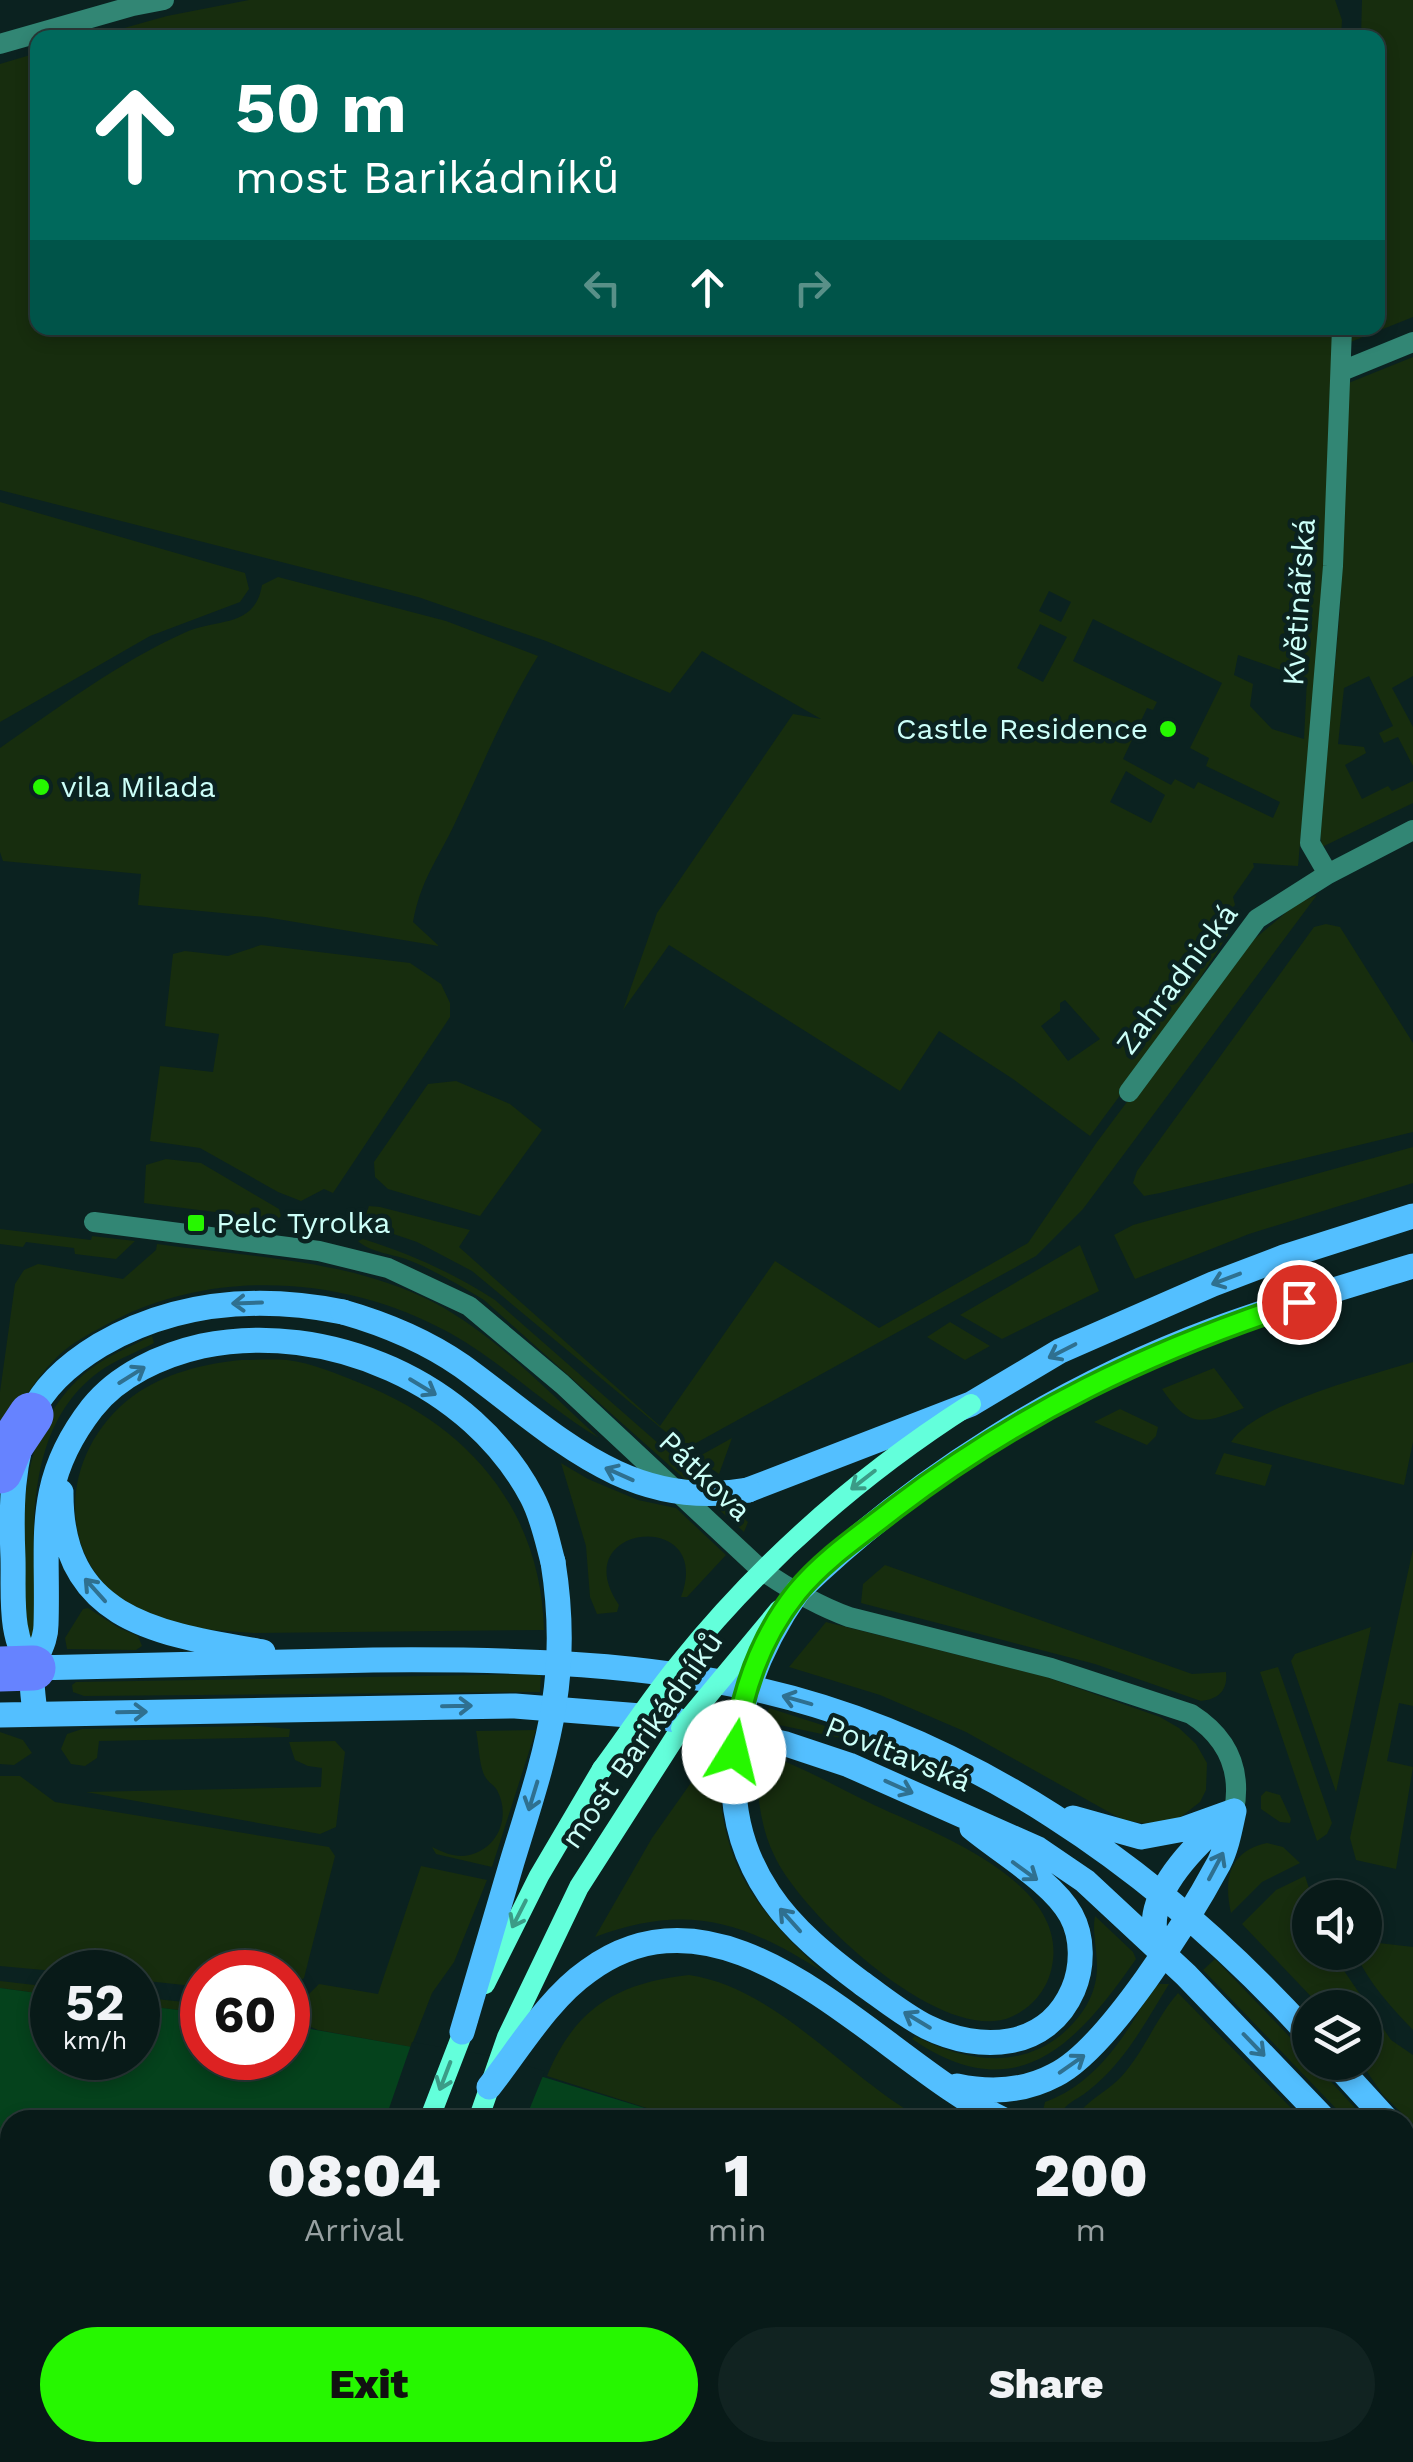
<!DOCTYPE html>
<html lang="en">
<head>
<meta charset="utf-8">
<style>
	:root { --surface:#081a18; --page:#112321; --text:#f1f3f6; --muted:#98a1a2; --line:#293837; --accent:#26f700 }
	body { margin:0; font-family:"Work Sans",sans-serif; background:var(--page); color:var(--text); height:100vh; display:flex; flex-direction:column; font-size:38px; white-space:nowrap }
	* { box-sizing:border-box; margin:0 }
	p { font-size:32px; color:var(--muted) }
	.icon { flex:none; width:55px; height:55px; fill:none; stroke:currentColor; stroke-width:2; stroke-linecap:round; stroke-linejoin:round }
	.map { position:relative; flex:1; overflow:hidden }
	.panel { position:absolute; left:0px; top:2110px; width:1415px; height:352px; display:flex; flex-direction:column; background:var(--surface); border-radius:30px 30px 0 0; box-shadow:0 5px 15px #0003,0 0 0 2px var(--line) }
	.panel>* { flex:none }
	.hud { position:absolute; left:30px; top:30px; width:1355px; height:305px; border-radius:20px; box-shadow:0 5px 15px #0003,0 0 0 2px var(--line); background:#00695c; color:#fff; overflow:hidden }
	.tools { position:absolute; left:1292px; top:1880px; display:grid; gap:20px }
	.tools a { display:grid; place-items:center; width:90px; height:90px; border-radius:50%; background:var(--surface); box-shadow:0 5px 15px #0003,0 0 0 2px var(--line); font-size:50px }
	.speed { position:absolute; left:30px; top:1950px; display:flex; gap:20px; font-size:50px; font-weight:700; text-align:center }
	.speed>* { display:grid; place-content:center; width:130px; height:130px; border-radius:50%; background:var(--surface); box-shadow:0 5px 15px #0003,0 0 0 2px var(--line); line-height:1 }
	.speed small { font-size:25px; font-weight:400 }
	.speed .limit { border:15px solid #d22; background:#fff; color:#111 }
	.pin { position:absolute; display:grid; place-items:center; width:85px; height:85px; color:#fff; margin:-42px; border:5px solid #fff; border-radius:50%; box-shadow:0 2px 10px #0007 }
	.me { position:absolute; width:110px; margin:-55px; rotate:9deg; stroke-linejoin:round; filter:drop-shadow(0 0 8px #0008) }
	.turn { display:flex; align-items:center; gap:35px; height:210px; padding:0 40px; font-size:45px }
	.turn .icon { width:130px; height:130px; stroke-width:2.5 }
	.turn b { display:block; font-size:70px; line-height:85px }
	.lanes { display:flex; align-items:center; height:95px; padding:0 40px; background:#0003; justify-content:center; gap:50px; direction:ltr }
	.lanes .off { opacity:.35 }
	.eta { display:flex; justify-content:space-evenly; align-items:center; height:170px; text-align:center }
	.eta b { font-size:60px; font-weight:800; line-height:70px }
	.button { display:flex; gap:20px; margin-top:auto; padding:20px 40px }
	.button a { flex:1; height:115px; border-radius:60px; background:var(--accent); color:#111; font-size:40px; font-weight:800; line-height:115px; text-align:center }
	.button a+a { background:var(--page); color:var(--text) }
	.map>svg:first-child { display:block }
	.green { fill:#172d0e; fill-rule:evenodd }
	.water { fill:#05421c }
	.pier { fill:#0b2220 }
	.lines { fill:none; stroke-linecap:round; stroke-linejoin:round }
	.minor { stroke:#328674; stroke-width:20 }
	.secondary { stroke:#63ffdb; stroke-width:20 }
	.primary { stroke:#53bfff; stroke-width:25 }
	.trunk { stroke:#6683ff; stroke-width:45 }
	.secondary-bridge { stroke:#63ffdb; stroke-width:20 }
	.primary-bridge { stroke:#53bfff; stroke-width:25 }
	.oneway { stroke:#2f7090 }
	.oneway2 { stroke:#3b9c87 }
	.route-casing { stroke:#19a100; stroke-width:25 }
	.route { stroke:#26f700; stroke-width:18 }
	.poi-dot { fill:#26f700; stroke:#0b2220; stroke-width:4 }
	.labels { text-anchor:middle; stroke-width:9; stroke-linejoin:round; paint-order:stroke }
	.street-label { font-size:30px; fill:#ccfff8; stroke:#0b2220 }
	.poi-label { font-size:30px; fill:#ccfff8; stroke:#0b2220; text-anchor:start }
</style>
</head>
<body>
<div class="map">
<svg width="1413" height="2462" viewBox="0 0 1413 2462">
	<rect width="100%" height="100%" fill="#0b2220"/>
	<!-- green -->
	<path class="green" d="M249,0H1335L1342,20L1341,38L92,37L167,16Z
		M1362,0H1413V317L1348,343L1349,328H1378V38L1361,37Z
		M37,53L38,328H1333L1329,523L1298,866L1253,863L1254,867L1233,897L1235,905L1229,911L1236,922L1158,1044L1090,1136L1013,1079L939,1031L900,1091L669,945L623,1010L657,913L793,714L821,719L702,651L670,693L546,641L418,597L0,490V64ZM1049,591L1071,602L1061,622L1039,611ZM1093,619L1222,683L1190,748L1209,758L1206,766L1280,802L1273,818L1198,782L1194,789L1175,779L1171,785L1123,759L1147,708L1153,710L1157,702L1073,661ZM1040,624L1067,637L1043,682L1017,668ZM1238,655L1307,679L1304,739L1272,729L1250,706L1253,684L1234,675ZM1126,771L1165,795L1151,823L1110,802ZM1065,1000L1100,1039L1068,1061L1041,1026L1060,1011V1003Z
		M1413,357V676L1392,688L1413,727V766L1398,737L1384,743L1379,733L1393,726L1369,676L1344,688L1338,744L1364,747L1366,753L1345,765L1362,799L1388,786L1392,791L1413,781V803L1322,847L1320,834L1340,609L1346,384Z
		M0,502L245,573L249,589L240,602L150,636L0,722Z
		M278,577L446,621L538,656C505,709 482,767 455,823C437,861 421,879 413,922L439,946L265,917L138,905L141,874L3,861L0,852V748C59,707 118,663 184,633C216,618 255,629 262,585Z
		M1317,895L1083,1209L1036,1256L696,1443H679L472,1271L417,1242L373,1227L364,1220L369,1206L380,1207L470,1230L459,1247L660,1426L775,1261L879,1328L1028,1243L1097,1142L1239,952L1296,904Z
		M1326,924L1340,927L1413,1043V1132L1160,1193L1144,1196L1133,1183L1137,1171L1314,927Z
		M261,945L410,963L441,984L450,1003V1017L333,1193L324,1189L301,1201L278,1192L200,1148L150,1141L160,1066L213,1072L219,1034L165,1026L173,954L185,951L228,956Z
		M456,1081L510,1104L542,1130L480,1216L388,1189L375,1177L374,1162L428,1084Z
		M1413,1147V1183L1249,1234L1135,1279L1114,1235L1133,1225Z
		M166,1159L201,1163L279,1209L281,1216L277,1220L144,1203L146,1165Z
		M0,1229L91,1240L92,1236L135,1241L116,1259L75,1254L74,1248L26,1242L23,1247L0,1244Z
		M363,1239C411,1254 453,1273 495,1300L748,1522L744,1532L484,1300C460,1285 437,1272 411,1261C394,1254 371,1253 358,1241Z
		M157,1244C249,1257 349,1259 433,1302C496,1335 547,1391 599,1438C547,1407 503,1363 450,1333C349,1277 219,1267 115,1320C95,1331 73,1341 57,1357C31,1383 16,1412 0,1445V1392L15,1284L24,1270L38,1264L123,1279L156,1250Z
		M1080,1245L1099,1291L1002,1339L960,1315Z
		M950,1322L990,1346L965,1360L927,1337Z
		M152,1336L154,1343C139,1351 121,1358 106,1367C38,1411 32,1493 34,1566C34,1589 40,1620 34,1642L27,1638C23,1547 7,1441 84,1374C104,1357 129,1347 152,1336Z
		M241,1360C256,1360 272,1359 287,1360C312,1363 337,1374 360,1383C469,1426 541,1510 544,1630L254,1633C215,1630 170,1629 135,1609C51,1560 60,1450 133,1396C165,1373 203,1364 241,1360Z
		M1413,1362V1442L1404,1485L1231,1442C1255,1404 1369,1376 1413,1362Z
		M1214,1368L1244,1408C1203,1424 1189,1429 1162,1389Z
		M1120,1409L1158,1427L1156,1436L1147,1445L1094,1422Z
		M732,1438L719,1474L696,1458Z
		M1224,1453L1272,1465L1265,1486L1215,1474Z
		M561,1463L588,1479L638,1500L676,1508L726,1555L687,1597H681C715,1507 563,1524 619,1605L617,1612L597,1614L590,1597L586,1546Z
		M1413,1549V1706L1399,1703L1387,1761L1413,1767L1396,1869L1356,1860L1350,1838Z
		M885,1565L1192,1674L1226,1672C1228,1690 1219,1699 1201,1701L1095,1664L861,1603L863,1584Z
		M88,1608L119,1628L138,1636L142,1646L136,1650L67,1649L65,1638L83,1609Z
		M826,1622L1046,1677L1160,1717L1179,1728L1196,1744L1207,1763L1206,1790L1200,1802L1177,1820L1154,1825L1123,1820L966,1732L880,1695L789,1667Z
		M1371,1627L1336,1792L1291,1661L1295,1654Z
		M1278,1667L1332,1823L1327,1834L1317,1841L1260,1672Z
		M541,1674L540,1692L84,1696L73,1692L72,1685L76,1682Z
		M769,1708L869,1740V1744L765,1722Z
		M260,1726L290,1729L289,1737L99,1741L97,1758L85,1766L71,1764L61,1749L67,1734L82,1729Z
		M536,1730L492,1867L436,1854L432,1847C448,1855 462,1860 478,1852C502,1841 509,1812 497,1790C494,1785 489,1783 486,1778C479,1768 479,1744 476,1731Z
		M0,1732L23,1740L32,1753L14,1765L0,1764Z
		M335,1741L345,1752L336,1827L320,1834L86,1792L321,1787L322,1768L308,1766L295,1760L289,1742Z
		M719,1743C715,1852 745,1901 823,1972C744,1921 686,1903 595,1937L652,1838Z
		M756,1751C799,1764 834,1786 874,1805C934,1833 1069,1881 1052,1966C1048,1989 1032,2008 1011,2017C942,2047 800,1913 774,1855C758,1821 757,1788 756,1751Z
		M0,1776H20L55,1802L329,1847L335,1856L304,1978L288,1988V1972H202V1987L138,1980V1972H65L0,1966Z
		M1266,1791L1280,1795L1291,1819L1290,1823L1280,1822L1261,1809V1796Z
		M1267,1843L1283,1847L1300,1863L1262,1882L1231,1913C1223,1878 1230,1851 1267,1843Z
		M421,1866L487,1880L454,1962L432,1993L411,2047L318,2030L288,2017L292,2002L307,1996L319,1984L378,1994Z
		M1305,1876L1312,1897L1310,1952L1332,1953L1391,2040L1413,2055V2124L1383,2095L1361,2063L1365,2062V2008L1321,2007L1242,1924L1276,1890Z
		M1095,1916L1133,1952L1136,1959C1077,2044 1017,2111 912,2039L915,2036C962,2060 1016,2071 1061,2035C1077,2021 1090,2005 1095,1984C1101,1960 1091,1936 1095,1916Z
		M1370,1942L1413,1947V2030C1389,2005 1370,1984 1355,1953L1365,1952V1945Z
		M1215,1959L1310,2058V2062L1314,2063L1366,2120H1347L1203,1970Z
		M689,1975C778,1988 846,2078 924,2120H684L547,2076C575,2008 617,1983 689,1975Z
		M0,1981L52,1987V1995L0,1988Z
		M1159,1984H1169C1145,2023 1125,2062 1088,2091C1077,2100 1064,2103 1060,2117L1043,2111L1045,2102C1084,2088 1110,2057 1132,2023C1140,2010 1148,1994 1159,1984Z
		M1178,1993L1303,2120H1075C1082,2103 1107,2092 1121,2077C1144,2052 1156,2018 1178,1993Z
		M138,1997L202,2004V2013L138,2005Z
		M1405,2292L1413,2295V2414L1405,2411Z"/>
	<!-- water -->
	<path class="water" d="M0,1988L52,1995V2058H138V2005L202,2013V2058H288V2025L491,2061L684,2120H10V2452H1405V2411L1413,2414V2462H0Z"/>
	<!-- pier -->
	<path class="pier" d="M412,2042L492,2056L545,2071L525,2120H385Z
		M299,2453H434L432,2462H297Z"/>
	<g class="lines">
		<!-- minor -->
		<path class="minor" d="M0,44L133,6L164,0
			M1342,371L1413,342
			M1328,874L1310,843L1333,566L1342,328
			M1129,1092L1257,919L1328,874L1413,830
			M94,1222L319,1251L388,1268L469,1306L562,1384L760,1569C789,1589 816,1605 849,1617L1051,1668L1191,1714C1227,1737 1242,1769 1234,1811"/>
		<!-- secondary -->
		<path class="secondary" d="M485,1984L539,1876L602,1769
			M429,2120L468,2019
			M478,2120L507,2037L579,1887L681,1728
			M342,2462L344,2452
			M387,2462L389,2452"/>
		<!-- primary -->
		<path class="primary" d="M748,1490L971,1404L1060,1351L1213,1284L1284,1257L1413,1216
			M61,1492C60,1622 161,1634 263,1652
			M798,1591C917,1476 1062,1386 1216,1329C1281,1305 1347,1286 1413,1266
			M33,1668C146,1665 259,1662 373,1660C496,1659 619,1661 741,1686C965,1732 1158,1869 1310,2036
			M33,1668C8,1639 14,1594 13,1558C11,1511 11,1459 31,1415C44,1385 72,1362 100,1345C176,1301 258,1295 343,1312
			M35,1714C34,1700 30,1681 33,1668C37,1653 46,1642 46,1625C49,1539 33,1484 92,1408C118,1375 162,1355 202,1346C327,1320 472,1383 532,1497C543,1518 547,1540 553,1562
			M0,1715L515,1706L666,1718L786,1744L849,1765L1038,1849L1085,1881L1186,1975L1325,2120
			M1073,1818L1141,1837L1184,1829L1234,1811
			M1161,1950C1135,1904 1191,1849 1223,1821
			M863,1984C884,1999 905,2016 927,2027C980,2053 1047,2050 1073,1990C1083,1967 1083,1937 1071,1915C1053,1882 1002,1853 972,1828
			M1334,2062L1387,2120
			M957,2086C990,2093 1025,2091 1055,2075C1108,2049 1190,1917 1219,1863C1227,1847 1230,1829 1234,1811
			M489,2087C519,2049 548,1999 588,1971C733,1865 882,2064 1004,2120
			M1405,2140L1413,2148
			M1405,2216L1413,2225
			M1405,2249L1413,2254"/>
		<!-- trunk -->
		<path class="trunk" d="M0,1471L11,1445L31,1415
			M0,1669L33,1668"/>
		<!-- secondary-bridge -->
		<path class="secondary-bridge" d="M681,1728L779,1610
			M602,1769C628,1734 652,1697 679,1664C762,1561 861,1474 971,1404"/>
		<!-- primary-bridge -->
		<path class="primary-bridge" d="M343,1312C385,1324 426,1341 462,1366C552,1431 626,1512 748,1490
			M798,1591C737,1678 704,1798 769,1894C793,1930 828,1958 863,1984
			M462,2032C479,1975 495,1919 512,1862C546,1751 572,1680 553,1562"/>
	</g>
	<!-- one-way arrows -->
	<defs><path id="oneway-shaft" d="M-6 0H5M1.5-3L5.5 0L1.5 3" fill="none" stroke-width="1.6" stroke-linecap="round" stroke-linejoin="round" transform="scale(2.5)"/></defs>
	<g class="oneway">
		<use href="#oneway-shaft" transform="translate(1226 1279) rotate(159)"/>
		<use href="#oneway-shaft" transform="translate(247 1303) rotate(178)"/>
		<use href="#oneway-shaft" transform="translate(1062 1351) rotate(153)"/>
		<use href="#oneway-shaft" transform="translate(132 1375) rotate(-32)"/>
		<use href="#oneway-shaft" transform="translate(423 1387) rotate(31)"/>
		<use href="#oneway-shaft" transform="translate(619 1474) rotate(-156)"/>
		<use href="#oneway-shaft" transform="translate(95 1590) rotate(-132)"/>
		<use href="#oneway-shaft" transform="translate(797 1700) rotate(-164)"/>
		<use href="#oneway-shaft" transform="translate(457 1706) rotate(-1)"/>
		<use href="#oneway-shaft" transform="translate(132 1712) rotate(-1)"/>
		<use href="#oneway-shaft" transform="translate(899 1787) rotate(24)"/>
		<use href="#oneway-shaft" transform="translate(533 1796) rotate(107)"/>
		<use href="#oneway-shaft" transform="translate(1216 1866) rotate(-62)"/>
		<use href="#oneway-shaft" transform="translate(1025 1871) rotate(36)"/>
		<use href="#oneway-shaft" transform="translate(790 1920) rotate(-132)"/>
		<use href="#oneway-shaft" transform="translate(917 2020) rotate(-149)"/>
		<use href="#oneway-shaft" transform="translate(1254 2045) rotate(46)"/>
		<use href="#oneway-shaft" transform="translate(1072 2064) rotate(-35)"/>
	</g>
	<g class="oneway2">
		<use href="#oneway-shaft" transform="translate(863 1480) rotate(142)"/>
		<use href="#oneway-shaft" transform="translate(519 1914) rotate(117)"/>
		<use href="#oneway-shaft" transform="translate(445 2076) rotate(111)"/>
	</g>
	<g class="lines">
		<defs>
			<path id="route" d="M734,1752C741,1695 760,1638 797,1592C824,1559 862,1534 895,1508C1021,1412 1149,1351 1299,1302"/>
		</defs>
		<!-- route casing -->
		<use href="#route" class="route-casing"/>
		<!-- route -->
		<use href="#route" class="route"/>
	</g>
	<!-- markers -->
	<g class="poi-dot">
		<circle cx="1168" cy="729" r="10"/>
		<circle cx="41" cy="787" r="10"/>
		<rect x="186" y="1213" width="20" height="20" rx="5"/>
	</g>
	<g class="labels">
		<!-- street labels -->
		<g class="street-label">
			<text transform="translate(1299 602) rotate(-86)" y="10">Květinářská</text>
			<text transform="translate(1177 979) rotate(-53)" y="10">Zahradnická</text>
			<text transform="translate(705 1476) rotate(44)" y="10">Pátkova</text>
			<text transform="translate(642 1740) rotate(-55)" y="10">most Barikádníků</text>
			<text transform="translate(898 1754) rotate(22)" y="10">Povltavská</text>
		</g>
		<!-- poi labels -->
		<g class="poi-label">
			<text x="1148" y="739" text-anchor="end">Castle Residence</text>
			<text x="61" y="797">vila Milada</text>
			<text x="216" y="1233">Pelc Tyrolka</text>
		</g>
	</g>
</svg>
<div class="tools">
<a><svg class="icon" aria-label="sound" viewBox="0 0 24 24"><path d="M4 9h4l5-4v14l-5-4H4zM17 9q2 3 0 6"/></svg></a>
<a><svg class="icon" aria-label="layers" viewBox="0 0 24 24"><path d="M12 4l9 5-9 5-9-5zM3 14l9 5 9-5"/></svg></a>
</div>
<div class="speed"><div>52<small>km/h</small></div><div class="limit">60</div></div>
<div class="pin" style="left:1299px;top:1302px;background:#d93025"><svg class="icon" aria-label="arrive" viewBox="0 0 24 24"><path d="M6 21V4h12l-3 4 3 4H6"/></svg></div>
<svg class="me" style="left:734px;top:1752px" viewBox="-20 -20 40 40"><circle r="19" fill="#fff"/><path d="M0-13L10 11 0 6-10 11z" fill="#26f700"/></svg>
<div class="hud">
<div class="turn"><svg class="icon" aria-label="ahead" viewBox="0 0 24 24"><path d="M12 20V5M6 11l6-6 6 6"/></svg><div><b>50 m</b>most Barikádníků</div></div>
<div class="lanes"><svg class="icon off" aria-label="left" viewBox="0 0 24 24"><path d="M17 20v-9H6M10 6l-5 5 5 5"/></svg><svg class="icon" aria-label="ahead" viewBox="0 0 24 24"><path d="M12 20V5M6 11l6-6 6 6"/></svg><svg class="icon off" aria-label="right" viewBox="0 0 24 24"><path d="M7 20v-9h11M14 6l5 5-5 5"/></svg></div>
</div>
<section class="panel">
<div class="eta">
<div><b>08:04</b><p>Arrival</p></div>
<div><b>1</b><p>min</p></div>
<div><b>200</b><p>m</p></div>
</div>
<div class="button"><a>Exit</a><a>Share</a></div>
</section>
</div>
</body>
</html>
